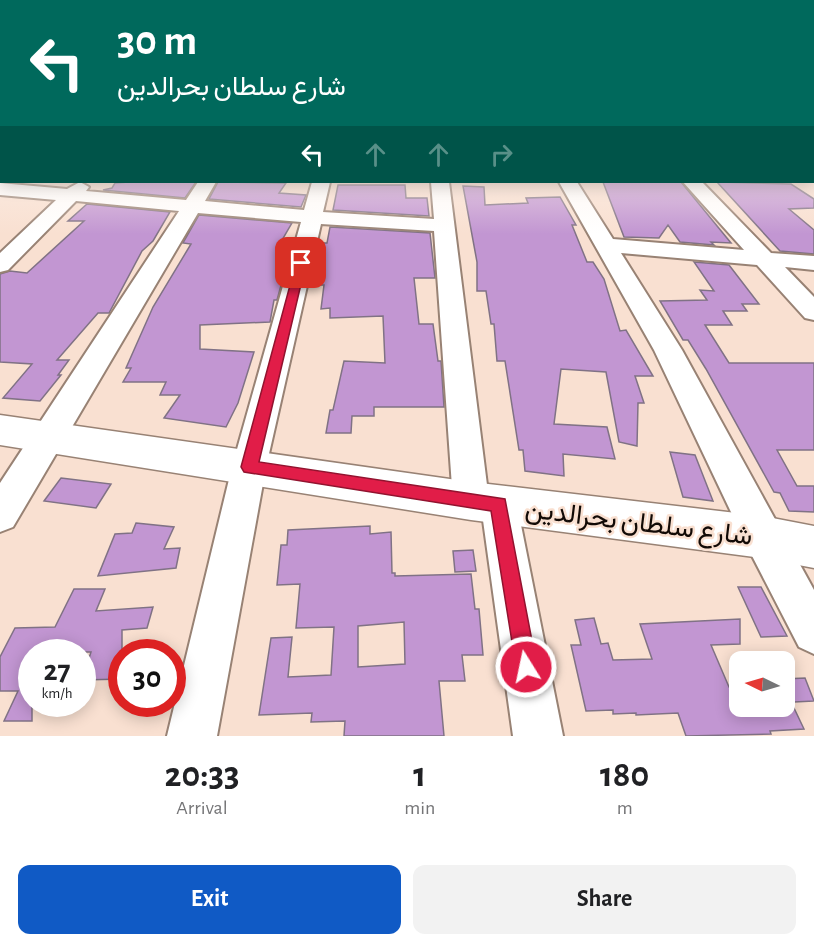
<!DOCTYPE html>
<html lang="en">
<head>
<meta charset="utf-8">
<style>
	:root { --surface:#fff; --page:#f2f2f2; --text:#202124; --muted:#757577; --accent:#105ac5 }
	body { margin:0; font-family:"Alegreya Sans",Vazirmatn,sans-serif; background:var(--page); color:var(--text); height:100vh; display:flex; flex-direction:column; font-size:22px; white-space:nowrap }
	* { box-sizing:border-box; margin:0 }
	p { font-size:20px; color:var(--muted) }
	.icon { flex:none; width:33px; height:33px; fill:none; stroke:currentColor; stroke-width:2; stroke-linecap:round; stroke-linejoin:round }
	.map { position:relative; height:736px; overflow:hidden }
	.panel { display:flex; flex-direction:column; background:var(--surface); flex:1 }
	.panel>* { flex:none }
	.banner { position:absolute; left:0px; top:0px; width:814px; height:183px; box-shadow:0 3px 15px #0003; background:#00695c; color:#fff; overflow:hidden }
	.needle { width:39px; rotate:275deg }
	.fabs { position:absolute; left:729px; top:651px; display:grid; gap:12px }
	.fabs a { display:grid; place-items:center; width:66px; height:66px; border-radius:12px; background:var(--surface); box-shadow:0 3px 15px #0003; font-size:30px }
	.speed { position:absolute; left:18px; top:639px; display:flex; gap:12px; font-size:30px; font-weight:700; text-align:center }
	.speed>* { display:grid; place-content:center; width:78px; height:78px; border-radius:50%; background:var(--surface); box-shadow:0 3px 15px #0003; line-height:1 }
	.speed small { font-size:15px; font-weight:400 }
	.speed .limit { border:9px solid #d22; background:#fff; color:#111 }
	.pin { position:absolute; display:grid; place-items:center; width:51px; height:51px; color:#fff; margin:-26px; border-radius:12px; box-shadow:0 3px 9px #0006 }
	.me { position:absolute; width:66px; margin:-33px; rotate:350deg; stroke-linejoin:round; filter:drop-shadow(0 0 4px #0008) }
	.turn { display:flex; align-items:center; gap:21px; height:126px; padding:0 18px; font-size:27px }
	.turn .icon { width:78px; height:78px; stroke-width:2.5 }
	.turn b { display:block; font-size:42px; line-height:51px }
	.lanes { display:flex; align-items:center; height:57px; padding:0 18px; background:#0003; justify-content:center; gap:30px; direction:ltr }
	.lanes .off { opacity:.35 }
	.eta { display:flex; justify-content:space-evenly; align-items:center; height:102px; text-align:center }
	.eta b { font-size:36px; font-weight:700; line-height:42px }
	.cta { display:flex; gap:12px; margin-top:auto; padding:12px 18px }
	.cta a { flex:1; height:69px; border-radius:12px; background:var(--accent); color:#fff; font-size:24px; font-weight:700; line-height:69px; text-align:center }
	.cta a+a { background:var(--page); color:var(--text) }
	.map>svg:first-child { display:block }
	.building { fill:#c296d2; stroke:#807285; stroke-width:1.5; fill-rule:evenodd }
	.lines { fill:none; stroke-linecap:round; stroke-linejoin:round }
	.street-casing { stroke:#988274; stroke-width:4 }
	.secondary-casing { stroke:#988274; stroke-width:3 }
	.street { fill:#fff; fill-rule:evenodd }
	.secondary { fill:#fff; fill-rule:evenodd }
	.route { fill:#e11d48; stroke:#92132f; stroke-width:1.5 }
	.labels { text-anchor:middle; stroke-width:5; stroke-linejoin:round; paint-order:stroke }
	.near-street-label { font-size:27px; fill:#120a06; stroke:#f9e0d1 }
</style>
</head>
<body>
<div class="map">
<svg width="814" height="736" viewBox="0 0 814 736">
	<rect width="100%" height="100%" fill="#f9e0d1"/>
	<!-- building -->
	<path class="building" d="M129,182H196L185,198L103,190L112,188L115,183Z
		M218,182L286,183L279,193L306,195L301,207L209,199Z
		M603,182H681L731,243L711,242L714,245L680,242L668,225L659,238L624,237Z
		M717,182L791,184L814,199V208L789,209L814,230V254L780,251Z
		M338,185H405L406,198H427L429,216L333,210Z
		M463,186L484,187L485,205L528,203L526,198L560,197L576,225H572L587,262H593L604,279L620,331L626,330L653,376H635L644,403H638L637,446L619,442L606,372L561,369L554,424L607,427L615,459L563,454L564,476L525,471L523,450H519L505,361H497L494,324H491L486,291H477V262Z
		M87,204L170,212L153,241L142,251L109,313H98L57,360H69L58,375H61L40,401L3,398L32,364L0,362V274L10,271L27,273L84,221H68Z
		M199,215L292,223L282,240L293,241L277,300H274L270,322L200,325V349L254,352L238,403L226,427L164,418L180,395H160L166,382H123L131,368H126L153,307L191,244L183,243Z
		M330,227L430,233L435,278H414L419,324H433L438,361H441L444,407H374V416H352L351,433H326L330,410H333L344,361L385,363L383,316L330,318V308L321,309L324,285H319L323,243H327Z
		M694,262L729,265L759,304H742L747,311H723L732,325H705L729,363H814V450H777L797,486H814V512L789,511L780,493L774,492L706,369L688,340H683L660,301L707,300L700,290L714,291Z
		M670,452L695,455L713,501L683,497Z
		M61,478L111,484L96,508L44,501Z
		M136,523L174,527L164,549L180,548L176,568L98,576L115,534L132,533Z
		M370,526V534L391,532L392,573H395V576L471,574L475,609H479L483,655H462L465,681H439L444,736H344L345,721L311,722L312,713L259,715L271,638L292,637L288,677L331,675L334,627L296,628L300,584L277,585L281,545H287L288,530ZM404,622L405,664L358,667V626Z
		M473,550L476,571L455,572L453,551Z
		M738,587H761L787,636L761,637Z
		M74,589H105L96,611L153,607L147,628L122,630V679L82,680L91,652H32V721H4L18,691H0V657L15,628L55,627Z
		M594,618L601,644L608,643L613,660L652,659L640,624L740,619V644L711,645L729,687L740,686V706H793L804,729L770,731L771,734L686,736L678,713L636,715V713L613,714V710L586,711L571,645H581L575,620Z
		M805,678L814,701L794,702L784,679Z"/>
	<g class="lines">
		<defs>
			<path id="street" d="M813,169H814V180H813Z
				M80,182L89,187L86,191L186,200L198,182H216L205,201L304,210L312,182H330L323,212L434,219L431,182H449L488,493L499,489L512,494L517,505L563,736H513L482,513L471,517L458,512L453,501L434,231L321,224L266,467L217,736H167L232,467L301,222L198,213L13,527L0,532V483L179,211L76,201L8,270L0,272V253L56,200L0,195V183L67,189Z
				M559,182H577L613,239L744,250L683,182H702L771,253L814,256V270L785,267L814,297V320L805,318L757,265L621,253L682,350L814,590V654L799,647L749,550L654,350Z"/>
			<path id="secondary" d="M0,136H2L0,147Z
				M0,415L471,482L762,516L814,526V568L762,558L471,520L0,445Z"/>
		</defs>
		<!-- street casing -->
		<use href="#street" class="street-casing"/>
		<!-- secondary casing -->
		<use href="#secondary" class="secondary-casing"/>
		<!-- street -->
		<use href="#street" class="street"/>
		<!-- secondary -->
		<use href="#secondary" class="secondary"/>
	</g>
	<!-- sky -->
	<linearGradient id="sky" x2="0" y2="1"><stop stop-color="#6ab0dc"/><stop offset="0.56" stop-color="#fcf1ea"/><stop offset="1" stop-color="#fcf1ea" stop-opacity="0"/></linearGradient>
	<rect width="814" height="234" fill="url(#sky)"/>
	<!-- route -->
	<path class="route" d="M301,260L306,263L259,462L505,499L537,667L534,674L526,677L519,674L516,667L491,511L244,472L241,467L296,263Z"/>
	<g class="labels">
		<!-- near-street labels -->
		<g class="near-street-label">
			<text transform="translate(639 522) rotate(7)" y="9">شارع سلطان بحرالدين</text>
		</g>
	</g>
</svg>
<div class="fabs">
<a><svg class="needle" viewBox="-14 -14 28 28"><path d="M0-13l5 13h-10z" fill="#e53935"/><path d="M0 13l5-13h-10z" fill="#757577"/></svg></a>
</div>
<div class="speed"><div>27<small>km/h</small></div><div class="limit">30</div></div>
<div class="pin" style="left:301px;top:263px;background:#d93025"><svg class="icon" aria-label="arrive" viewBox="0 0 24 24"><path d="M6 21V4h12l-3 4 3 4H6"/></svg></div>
<svg class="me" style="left:526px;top:667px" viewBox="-20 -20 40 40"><circle r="17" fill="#e11d48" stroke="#fff" stroke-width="3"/><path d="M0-11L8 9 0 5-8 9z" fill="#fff"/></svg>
<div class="banner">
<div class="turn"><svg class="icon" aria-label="left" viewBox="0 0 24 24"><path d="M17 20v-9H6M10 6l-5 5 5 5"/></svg><div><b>30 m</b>شارع سلطان بحرالدين</div></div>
<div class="lanes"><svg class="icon" aria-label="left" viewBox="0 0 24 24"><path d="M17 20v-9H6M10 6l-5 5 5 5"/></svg><svg class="icon off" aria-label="ahead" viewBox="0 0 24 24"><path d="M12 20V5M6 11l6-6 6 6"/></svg><svg class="icon off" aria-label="ahead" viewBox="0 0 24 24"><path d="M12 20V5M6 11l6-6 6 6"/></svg><svg class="icon off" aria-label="right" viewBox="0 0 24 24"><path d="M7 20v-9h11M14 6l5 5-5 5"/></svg></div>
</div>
</div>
<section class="panel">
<div class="eta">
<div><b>20:33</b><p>Arrival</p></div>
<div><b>1</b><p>min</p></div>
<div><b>180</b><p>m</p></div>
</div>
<div class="cta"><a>Exit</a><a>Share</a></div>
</section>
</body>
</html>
